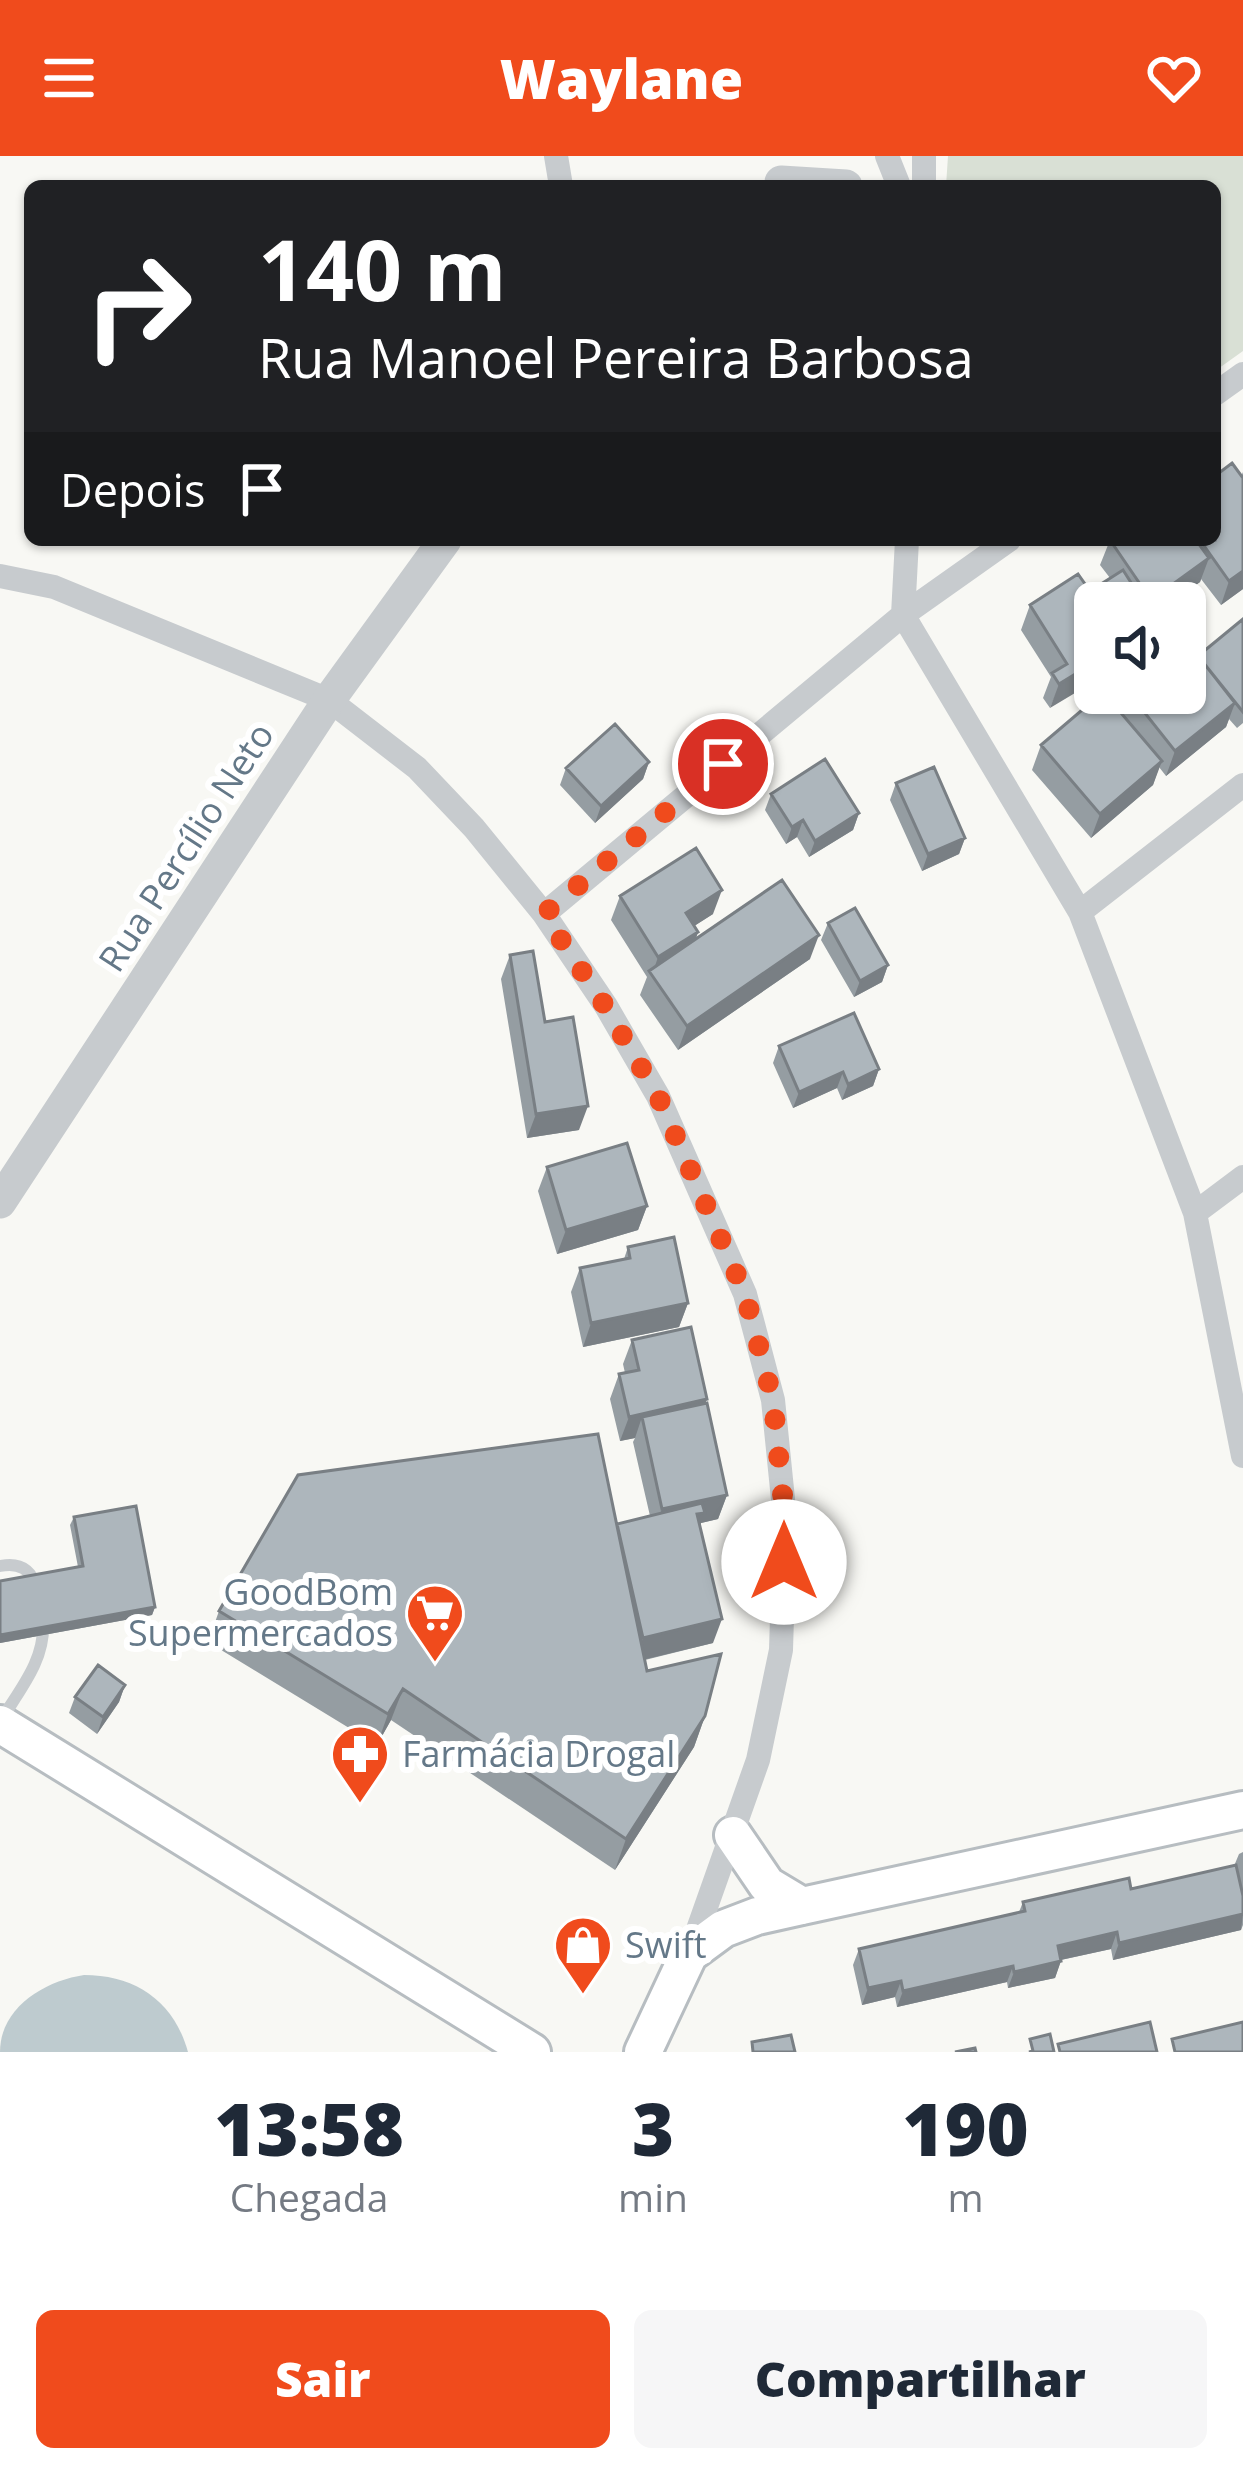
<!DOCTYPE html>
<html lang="pt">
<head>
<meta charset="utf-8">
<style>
	:root { --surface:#fff; --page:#f6f6f7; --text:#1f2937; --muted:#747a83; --accent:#f04b1c }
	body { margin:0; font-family:"Open Sans",sans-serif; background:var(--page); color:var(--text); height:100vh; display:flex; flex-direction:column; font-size:45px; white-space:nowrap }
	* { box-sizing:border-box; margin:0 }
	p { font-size:39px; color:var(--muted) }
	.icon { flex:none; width:66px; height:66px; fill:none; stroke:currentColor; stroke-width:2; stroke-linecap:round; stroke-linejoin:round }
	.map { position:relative; height:1896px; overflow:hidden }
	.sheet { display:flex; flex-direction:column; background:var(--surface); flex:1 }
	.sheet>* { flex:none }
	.banner { position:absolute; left:24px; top:24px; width:1197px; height:366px; border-radius:18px; box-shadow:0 3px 9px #0004; background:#202124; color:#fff; overflow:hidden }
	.tools { position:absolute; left:1074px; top:426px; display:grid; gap:24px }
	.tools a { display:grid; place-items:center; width:132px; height:132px; border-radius:18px; background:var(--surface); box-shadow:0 3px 9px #0004; font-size:60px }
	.pin { position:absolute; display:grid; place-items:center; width:102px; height:102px; color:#fff; margin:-51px; border:6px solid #fff; border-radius:50%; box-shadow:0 3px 12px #0007 }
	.me { position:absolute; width:132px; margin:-66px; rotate:0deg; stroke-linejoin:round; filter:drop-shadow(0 0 9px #0008) }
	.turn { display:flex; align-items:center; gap:42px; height:252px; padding:0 36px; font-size:54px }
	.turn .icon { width:156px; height:156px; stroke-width:2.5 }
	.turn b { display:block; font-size:84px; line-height:102px }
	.then { display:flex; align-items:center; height:114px; padding:0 36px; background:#0003; gap:24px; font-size:45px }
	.eta { display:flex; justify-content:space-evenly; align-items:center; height:204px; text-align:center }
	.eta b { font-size:72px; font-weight:800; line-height:84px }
	.cta { display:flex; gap:24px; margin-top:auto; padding:24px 36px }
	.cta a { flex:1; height:138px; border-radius:18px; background:var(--accent); color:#fff; font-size:48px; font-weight:800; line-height:138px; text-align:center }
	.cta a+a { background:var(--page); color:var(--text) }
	header { display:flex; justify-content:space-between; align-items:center; height:156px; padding:0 36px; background:var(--accent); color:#fff; font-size:54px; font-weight:800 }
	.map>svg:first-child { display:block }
	.green { fill:#d9e0d5 }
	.water { fill:#becbcf }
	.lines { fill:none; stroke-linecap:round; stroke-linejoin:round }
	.secondary-casing { stroke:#b7bdc1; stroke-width:42 }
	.service { stroke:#c7cbce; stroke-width:12 }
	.minor { stroke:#c7cbce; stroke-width:24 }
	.tertiary { stroke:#c7cbce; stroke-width:33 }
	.secondary { stroke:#fff; stroke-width:36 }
	.wall { fill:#959da2 }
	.shaded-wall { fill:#797f84 }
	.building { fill:#adb6bc; stroke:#797f84; stroke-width:3 }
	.route { stroke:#f04b1c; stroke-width:21; stroke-dasharray:0 37.8 }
	.labels { text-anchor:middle; stroke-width:12; stroke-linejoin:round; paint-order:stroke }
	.street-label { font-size:36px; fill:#647888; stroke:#fff }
	.poi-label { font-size:36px; fill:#647888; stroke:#fff; text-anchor:start }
</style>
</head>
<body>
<header><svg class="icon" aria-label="menu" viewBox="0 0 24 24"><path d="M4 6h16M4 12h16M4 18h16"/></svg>Waylane<svg class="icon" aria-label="heart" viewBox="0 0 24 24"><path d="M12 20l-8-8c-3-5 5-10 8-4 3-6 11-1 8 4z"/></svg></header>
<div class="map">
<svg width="1243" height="1896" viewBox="0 0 1243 1896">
	<rect width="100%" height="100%" fill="#f8f8f4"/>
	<!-- green -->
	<path class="green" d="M948,0H1243V195L1215,215V30H946Z"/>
	<!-- water -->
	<path class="water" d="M84,1819C135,1819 174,1845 188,1896H0C0,1851 45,1825 84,1819Z"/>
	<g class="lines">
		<defs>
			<path id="secondary" d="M0,1568L532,1896
				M733,1679L767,1729L802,1750
				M643,1896L689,1798L723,1773L757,1760L802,1750L1243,1654"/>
		</defs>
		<!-- secondary casing -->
		<use href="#secondary" class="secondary-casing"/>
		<!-- service -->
		<path class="service" d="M0,1410C19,1406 31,1413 37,1432
			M1,1564C21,1532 46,1503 43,1464"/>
		<!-- minor -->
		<path class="minor" d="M556,0L561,30
			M887,0L899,30
			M924,30V0
			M1215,238L1243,218
			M907,384L903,459L1080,756L1195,1057L1243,1300
			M0,420L54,431L329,544L417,612L474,672L544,758L606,850L658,940L745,1138L773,1244L785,1363L781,1494L758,1604L690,1796
			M1080,756L1243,629
			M544,758L903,459L1009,384
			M1195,1057L1243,1021"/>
		<!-- tertiary -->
		<path class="tertiary" d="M781,26L846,30
			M0,1046L329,544L445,384"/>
		<!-- secondary -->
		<use href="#secondary" class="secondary"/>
	</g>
	<!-- wall -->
	<path class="wall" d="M1243,316V433L1221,449L1201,423L1200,426L1171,447H1095L1050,552L1043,542L1051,521L1021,474L1030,449L1090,435L1110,422L1100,409L1110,384H1215Z
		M1243,463V567L1237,572L1229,563L1226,571L1166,620L1159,611L1153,629L1091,682L1032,614L1041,589L1112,546L1115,537H1185L1198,500Z
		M649,606L643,623L595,667L560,629L566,612Z
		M896,627L965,682L959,698L922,715L890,644Z
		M771,638L859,657L853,674L809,701L797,681L786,688L765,654Z
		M620,740L713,758L694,770L698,776L696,783L810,803L678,894L640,839L647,821L611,764Z
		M828,767L888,809L882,826L854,841L821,784Z
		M510,799L545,866L579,974L527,982L501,823Z
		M779,890L879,913L873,930L842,944L837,932L793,952L773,907Z
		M547,1011L647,1050L638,1074L557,1098L538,1035Z
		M628,1091L688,1147L679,1171L583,1191L571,1136L580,1112L624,1103Z
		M632,1184L706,1248L727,1339L718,1363L701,1367L700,1371L713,1487L645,1504L647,1515L705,1560L694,1591L615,1714L391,1564L377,1589L208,1486L219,1455L650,1360L633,1286L635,1282L620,1285L610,1243L619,1218L625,1217L623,1208Z
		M74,1361L155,1451L152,1459L0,1487V1425L78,1411L70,1369Z
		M125,1529L119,1546L97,1578L69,1557L75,1541Z
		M1243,1696V1769L1241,1774L1113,1804L1111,1793L1061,1804L1055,1822L1008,1832L1007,1826L897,1851L895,1841L862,1849L853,1809L859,1793L1019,1756L1023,1746L1131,1733L1234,1710L1239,1698Z"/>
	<!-- shaded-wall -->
	<path class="shaded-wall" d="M1209,402L1200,426L1171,447H1150L1151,444Z
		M1243,415V433L1221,449L1229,425Z
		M1095,506V525L1050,552L1059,528Z
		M1235,547L1226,571L1166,620L1175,595Z
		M1162,605L1153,629L1091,682L1100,658Z
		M649,606L643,623L595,667L601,650Z
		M859,657L853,674L809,701L815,685Z
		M803,664L797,681L786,688L792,671Z
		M965,682L959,698L922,715L928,698Z
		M722,734L713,758L677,781L686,757Z
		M698,776L689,801L652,819L658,801Z
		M819,779L810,803L678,894L687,870Z
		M888,809L882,826L854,841L860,825Z
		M879,913L873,930L842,944L848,928Z
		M843,916L837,932L793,952L799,936Z
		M588,950L579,974L527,982L536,958Z
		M647,1050L638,1074L557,1098L566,1074Z
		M688,1147L679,1171L583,1191L591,1167Z
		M707,1243L698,1267L642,1261L635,1282L620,1285L629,1261Z
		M727,1339L718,1363L701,1367L696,1381L653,1377L662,1353Z
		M155,1451L152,1459L0,1487V1479Z
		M722,1463L713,1487L634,1506L643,1482Z
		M125,1529L119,1546L97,1578L103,1561Z
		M403,1533L391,1564L377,1589L388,1558Z
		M705,1560L694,1591L615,1714L626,1683Z
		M1243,1758L1241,1774L1113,1804L1119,1787Z
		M1117,1776L1111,1793L1051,1806L1058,1790Z
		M1061,1805L1055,1822L1008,1832L1014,1816Z
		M1013,1810L1007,1826L897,1851L903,1835Z
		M901,1825L895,1841L862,1849L868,1832Z"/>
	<!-- building -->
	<path class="building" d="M1232,307L1243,322V415L1229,425L1200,384H1215V320Z
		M1110,384H1196L1209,402L1151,444Z
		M1123,414L1144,447H1095V506L1059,528L1052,517L1067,508L1030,449L1078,418L1090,435Z
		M1243,463V556L1198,500Z
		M1185,483L1235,547L1175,595L1129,537H1185Z
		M1102,537H1104L1162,605L1100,658L1041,589Z
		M615,568L649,606L601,650L566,612Z
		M825,603L859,657L815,685L803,664L792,671L771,638Z
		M934,611L965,682L928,698L896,627Z
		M696,692L722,734L686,757L698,776L658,801L620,740Z
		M782,724L819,779L687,870L649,815Z
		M855,752L888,809L860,825L828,767Z
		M533,795L545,866L573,861L588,950L536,958L510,799Z
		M854,857L879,913L848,928L843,916L799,936L779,890Z
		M627,987L647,1050L566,1074L547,1011Z
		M674,1081L688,1147L591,1167L580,1112L630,1102L628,1091Z
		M691,1171L707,1243L629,1261L619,1218L639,1214L632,1184Z
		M707,1247L727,1339L662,1353L642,1261Z
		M598,1278L647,1515L721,1498L705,1560L626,1683L403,1533L388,1558L219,1455L298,1319Z
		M702,1347L705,1357L697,1358L722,1463L643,1482L617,1368Z
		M136,1350L155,1451L0,1479V1425L83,1410L74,1361Z
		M98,1509L125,1529L103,1561L75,1541Z
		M1236,1709L1243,1740V1758L1119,1787L1117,1776L1058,1790L1061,1805L1014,1816L1013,1810L903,1835L901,1825L868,1832L859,1793L1025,1755L1023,1746L1129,1722L1131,1733Z
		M1150,1866L1157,1896H1060L1058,1888Z
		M1243,1866V1896H1175L1172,1883Z
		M1050,1878L1054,1896H1029L1033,1895L1030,1883Z
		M791,1879L795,1896H753L752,1886Z
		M975,1892L976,1896H955Z"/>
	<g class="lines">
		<!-- route -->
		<path class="route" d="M723,608L544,758L605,850L658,940L745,1138L773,1244L785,1363L784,1406"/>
	</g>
	<!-- icons -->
	<defs>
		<symbol id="supermarket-pin" viewBox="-11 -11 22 30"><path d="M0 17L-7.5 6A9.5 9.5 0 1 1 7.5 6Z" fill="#f04b1c" stroke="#fff"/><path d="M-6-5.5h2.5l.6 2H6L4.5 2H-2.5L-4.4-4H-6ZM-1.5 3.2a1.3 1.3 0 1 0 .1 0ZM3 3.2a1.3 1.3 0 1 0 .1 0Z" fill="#fff"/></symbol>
		<symbol id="pharmacy-pin" viewBox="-11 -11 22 30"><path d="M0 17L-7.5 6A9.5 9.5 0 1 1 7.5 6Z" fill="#f04b1c" stroke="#fff"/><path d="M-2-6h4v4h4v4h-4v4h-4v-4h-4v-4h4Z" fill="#fff"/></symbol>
		<symbol id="shop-pin" viewBox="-11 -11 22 30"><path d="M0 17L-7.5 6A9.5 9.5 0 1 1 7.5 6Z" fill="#f04b1c" stroke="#fff"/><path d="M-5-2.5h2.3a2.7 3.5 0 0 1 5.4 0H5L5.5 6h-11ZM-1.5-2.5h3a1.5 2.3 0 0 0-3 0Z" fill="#fff"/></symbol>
	</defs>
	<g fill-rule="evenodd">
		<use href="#supermarket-pin" x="402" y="1424" width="66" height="90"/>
		<use href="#pharmacy-pin" x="327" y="1565" width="66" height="90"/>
		<use href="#shop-pin" x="550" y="1756" width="66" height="90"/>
	</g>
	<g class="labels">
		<!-- street labels -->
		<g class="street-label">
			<text transform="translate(186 691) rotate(-57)" y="13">Rua Percílio Neto</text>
		</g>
		<!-- poi labels -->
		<g class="poi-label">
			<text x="393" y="1449" text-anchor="end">GoodBom<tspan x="393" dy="41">Supermercados</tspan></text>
			<text x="402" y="1611">Farmácia Drogal</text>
			<text x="625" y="1802">Swift</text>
		</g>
	</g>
</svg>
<div class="tools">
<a><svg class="icon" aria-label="sound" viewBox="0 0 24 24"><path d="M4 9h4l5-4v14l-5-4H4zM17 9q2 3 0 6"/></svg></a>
</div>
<div class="pin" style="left:723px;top:608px;background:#d93025"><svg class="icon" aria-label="arrive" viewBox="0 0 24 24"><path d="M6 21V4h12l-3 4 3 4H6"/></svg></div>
<svg class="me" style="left:784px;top:1406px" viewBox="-20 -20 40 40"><circle r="19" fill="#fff"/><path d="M0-13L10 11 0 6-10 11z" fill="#f04b1c"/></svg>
<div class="banner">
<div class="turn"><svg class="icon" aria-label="right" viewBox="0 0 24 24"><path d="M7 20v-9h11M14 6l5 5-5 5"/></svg><div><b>140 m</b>Rua Manoel Pereira Barbosa</div></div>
<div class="then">Depois<svg class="icon" aria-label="arrive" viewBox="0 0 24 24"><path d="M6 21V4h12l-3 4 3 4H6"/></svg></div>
</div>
</div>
<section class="sheet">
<div class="eta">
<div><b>13:58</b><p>Chegada</p></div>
<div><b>3</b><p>min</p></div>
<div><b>190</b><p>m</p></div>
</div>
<div class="cta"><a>Sair</a><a>Compartilhar</a></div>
</section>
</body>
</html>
